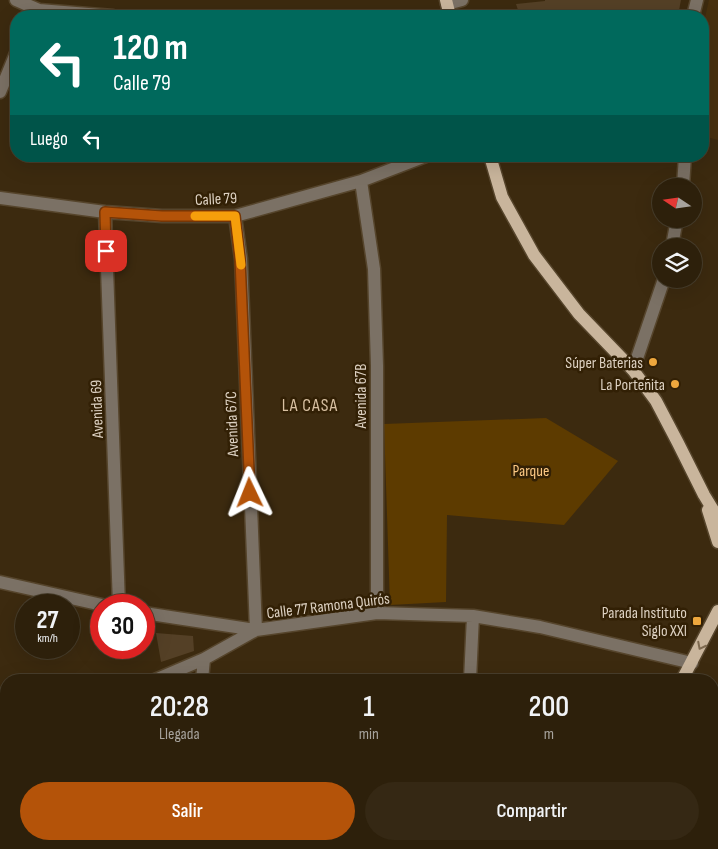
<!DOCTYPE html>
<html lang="es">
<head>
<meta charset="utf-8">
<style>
	:root { --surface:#2d200b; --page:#352814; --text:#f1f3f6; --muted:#a7a39d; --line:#483e2c; --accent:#b45309 }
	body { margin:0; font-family:"Sofia Sans Condensed",sans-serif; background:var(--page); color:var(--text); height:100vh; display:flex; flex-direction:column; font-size:19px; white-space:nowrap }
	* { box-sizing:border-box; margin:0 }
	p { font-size:16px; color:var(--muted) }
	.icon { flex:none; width:28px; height:28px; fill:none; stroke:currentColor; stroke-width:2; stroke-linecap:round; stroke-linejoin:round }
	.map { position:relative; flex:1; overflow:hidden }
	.panel { position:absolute; left:0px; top:674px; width:719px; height:176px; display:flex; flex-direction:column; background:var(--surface); border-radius:20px 20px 0 0; box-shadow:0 5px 20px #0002,0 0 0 1px var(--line) }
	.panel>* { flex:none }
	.guide { position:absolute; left:10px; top:10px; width:699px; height:152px; border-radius:20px; box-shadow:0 5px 20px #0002,0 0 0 1px var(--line); background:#00695c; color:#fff; overflow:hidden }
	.needle { width:32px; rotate:283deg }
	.fabs { position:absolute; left:652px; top:178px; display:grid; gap:10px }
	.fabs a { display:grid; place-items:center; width:50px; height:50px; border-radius:50%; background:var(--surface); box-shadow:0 5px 20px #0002,0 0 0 1px var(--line); font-size:25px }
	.speed { position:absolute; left:15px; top:594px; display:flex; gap:10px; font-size:25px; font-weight:700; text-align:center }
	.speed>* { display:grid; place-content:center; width:65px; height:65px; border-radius:50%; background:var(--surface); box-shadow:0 5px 20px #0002,0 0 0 1px var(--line); line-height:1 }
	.speed small { font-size:12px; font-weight:400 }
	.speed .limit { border:8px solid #d22; background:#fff; color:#111 }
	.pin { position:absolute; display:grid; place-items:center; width:42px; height:42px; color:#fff; margin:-21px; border-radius:10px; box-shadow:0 2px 8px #0006 }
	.me { position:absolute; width:55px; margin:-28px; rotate:358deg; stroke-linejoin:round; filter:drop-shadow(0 0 4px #0008) }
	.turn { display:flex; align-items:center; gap:18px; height:105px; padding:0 20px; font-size:22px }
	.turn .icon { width:65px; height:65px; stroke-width:2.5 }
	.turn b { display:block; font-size:35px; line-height:42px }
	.then { display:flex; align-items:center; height:48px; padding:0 20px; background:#0003; gap:10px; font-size:19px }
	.eta { display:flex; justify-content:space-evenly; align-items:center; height:85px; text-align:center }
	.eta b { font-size:30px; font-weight:600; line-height:35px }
	.action { display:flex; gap:10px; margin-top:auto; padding:10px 20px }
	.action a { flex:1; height:58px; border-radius:30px; background:var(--accent); color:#fff; font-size:20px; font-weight:600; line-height:58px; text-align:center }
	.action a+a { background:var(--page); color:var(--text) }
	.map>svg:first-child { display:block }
	.built { fill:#47300e }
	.green { fill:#5d3b00 }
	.building { fill:#544026 }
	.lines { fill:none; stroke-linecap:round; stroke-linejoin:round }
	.minor-casing { stroke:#56452c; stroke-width:15 }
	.major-casing { stroke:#56452c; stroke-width:15 }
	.minor { stroke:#7b7165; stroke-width:12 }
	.major { stroke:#c9b59c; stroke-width:12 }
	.oneway { stroke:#7e6a50 }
	.route-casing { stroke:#753606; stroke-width:12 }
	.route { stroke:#b45309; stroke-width:9 }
	.slow { stroke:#f59e0b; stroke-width:9 }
	.poi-dot { fill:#eea73d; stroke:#322005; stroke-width:2 }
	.labels { text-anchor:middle; stroke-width:5; stroke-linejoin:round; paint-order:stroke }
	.street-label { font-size:16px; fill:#ddd1c2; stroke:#322005 }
	.poi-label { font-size:16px; fill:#ddd1c2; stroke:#322005; text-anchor:end }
	.park-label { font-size:16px; fill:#fdc984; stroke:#322005 }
	.neighbourhood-label { font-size:18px; letter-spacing:1px; fill:#d8c0a2; stroke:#322005 }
</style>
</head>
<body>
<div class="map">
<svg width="718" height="849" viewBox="0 0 718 849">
	<rect width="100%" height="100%" fill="#3c2a0f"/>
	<!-- built -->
	<path class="built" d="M709,0H718V140L703,136L704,22Z"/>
	<!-- green -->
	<path class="green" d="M546,418L618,461L564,525L447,515L446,602L390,605L384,424Z"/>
	<!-- building -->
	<path class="building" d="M545,0H681L679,10L618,16H520L516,4L545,1Z
		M156,633L193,636L194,651L161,662Z
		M613,844H652L664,849H620L612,846Z"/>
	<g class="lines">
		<defs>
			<path id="minor" d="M16,0L39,10L113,16
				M447,4L462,0
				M693,16L697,0
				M0,92L16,53
				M361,181L374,269L377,366V613
				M683,186L685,156
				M0,198L105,212L162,216H235L361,181L426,156
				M105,212L119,605
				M672,246L677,219
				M633,370L664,279
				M0,582L102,605
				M144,613L256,630L377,613L473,616L540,627L692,663
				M155,680L204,659L256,630L241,259L235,216
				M202,680L204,659
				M470,680L473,616
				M61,849V844"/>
			<path id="major" d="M446,0L450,16
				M490,156L502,197L534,255L579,314L633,370L656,401L678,443L704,495L718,518
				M708,510L718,542
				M682,680L718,611
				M591,849L593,844"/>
		</defs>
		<!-- minor casing -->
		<use href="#minor" class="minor-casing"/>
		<!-- major casing -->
		<use href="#major" class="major-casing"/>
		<!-- minor -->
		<use href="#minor" class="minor"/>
		<!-- major -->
		<use href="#major" class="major"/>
	</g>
	<!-- one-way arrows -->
	<defs><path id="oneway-chevron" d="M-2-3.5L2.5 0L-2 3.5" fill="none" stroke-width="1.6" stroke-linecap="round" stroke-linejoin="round" transform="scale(1.25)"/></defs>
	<use class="oneway" href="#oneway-chevron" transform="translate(701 646) rotate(117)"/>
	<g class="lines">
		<defs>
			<path id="route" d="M106,251L105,212L162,216H235L240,259L250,493"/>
		</defs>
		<!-- route casing -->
		<use href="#route" class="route-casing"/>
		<!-- route -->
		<use href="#route" class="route"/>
		<!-- slow -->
		<path class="slow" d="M195,216H235L241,265"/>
	</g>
	<!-- markers -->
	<g class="poi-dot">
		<circle cx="653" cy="362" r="5"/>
		<circle cx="675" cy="384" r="5"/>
		<rect x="692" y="616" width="10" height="10" rx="2.5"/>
	</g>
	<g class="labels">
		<!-- street labels -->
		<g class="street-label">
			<text transform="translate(216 198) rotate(-3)" y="6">Calle 79</text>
			<text transform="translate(360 396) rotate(-90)" y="6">Avenida 67B</text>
			<text transform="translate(96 409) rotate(-92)" y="6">Avenida 69</text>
			<text transform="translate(231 424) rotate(-92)" y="6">Avenida 67C</text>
			<text transform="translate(328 605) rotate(-7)" y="6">Calle 77 Ramona Quirós</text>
		</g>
		<!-- poi labels -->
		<g class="poi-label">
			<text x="643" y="368">Súper Baterias</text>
			<text x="665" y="390">La Porteñita</text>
			<text x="687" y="618">Parada Instituto<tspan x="687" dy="18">Siglo XXI</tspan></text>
		</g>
		<!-- park labels -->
		<g class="park-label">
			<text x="531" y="476">Parque</text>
		</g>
		<!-- neighbourhood labels -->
		<g class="neighbourhood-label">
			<text x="310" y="411">LA CASA</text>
		</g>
	</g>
</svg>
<div class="fabs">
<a><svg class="needle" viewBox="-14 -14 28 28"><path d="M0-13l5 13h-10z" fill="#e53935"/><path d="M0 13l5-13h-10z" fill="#a7a39d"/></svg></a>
<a><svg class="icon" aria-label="layers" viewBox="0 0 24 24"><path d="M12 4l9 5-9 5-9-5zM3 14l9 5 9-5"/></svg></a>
</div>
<div class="speed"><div>27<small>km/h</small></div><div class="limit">30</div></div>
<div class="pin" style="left:106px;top:251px;background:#d93025"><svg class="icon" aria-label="arrive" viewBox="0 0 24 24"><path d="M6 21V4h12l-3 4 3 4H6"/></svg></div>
<svg class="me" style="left:250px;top:493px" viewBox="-20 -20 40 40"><path d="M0-17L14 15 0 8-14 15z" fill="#b45309" stroke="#fff" stroke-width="4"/></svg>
<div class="guide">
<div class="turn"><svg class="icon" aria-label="left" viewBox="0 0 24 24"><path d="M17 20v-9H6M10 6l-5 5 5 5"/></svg><div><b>120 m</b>Calle 79</div></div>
<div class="then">Luego<svg class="icon" aria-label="left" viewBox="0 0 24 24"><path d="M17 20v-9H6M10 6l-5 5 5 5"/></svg></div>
</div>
<section class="panel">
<div class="eta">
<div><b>20:28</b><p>Llegada</p></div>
<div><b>1</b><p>min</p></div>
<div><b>200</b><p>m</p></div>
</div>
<div class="action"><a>Salir</a><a>Compartir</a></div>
</section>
</div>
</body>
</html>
